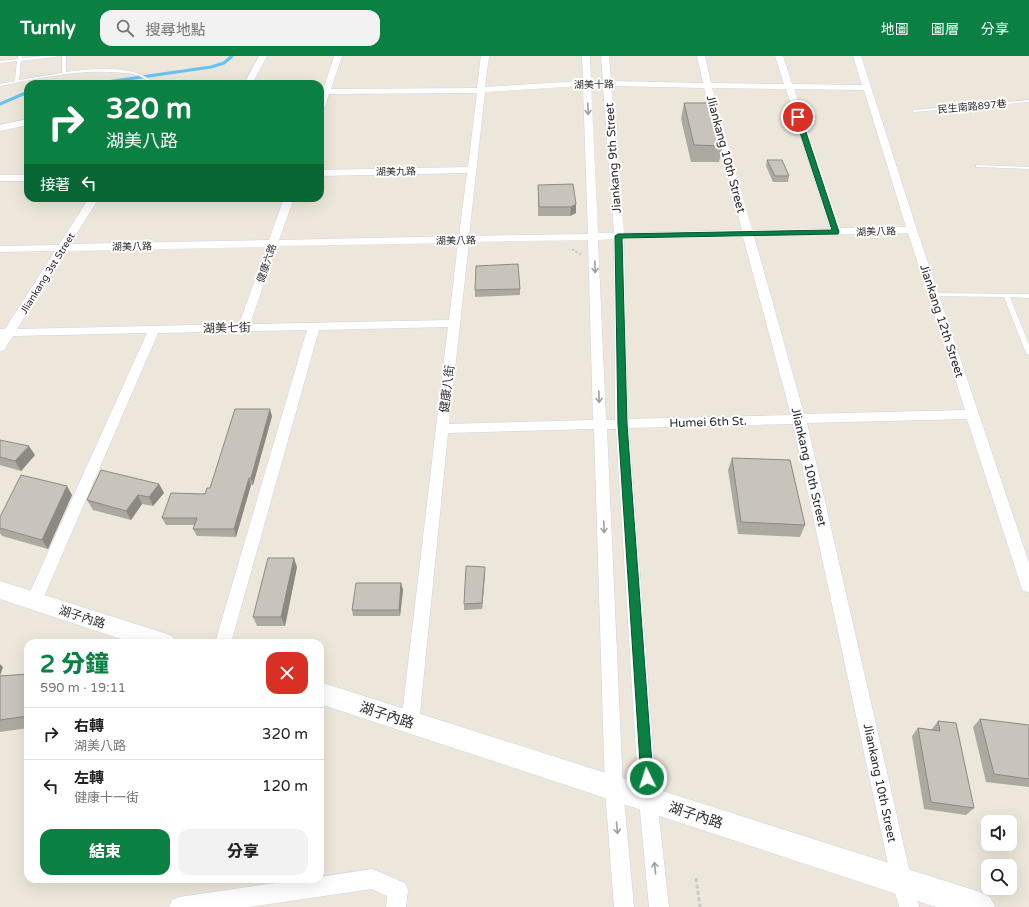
<!DOCTYPE html>
<html lang="zh-TW">
<head>
<meta charset="utf-8">
<style>
	:root { --surface:#fff; --page:#f2f2f2; --text:#202124; --muted:#757577; --line:#e0e0e0; --accent:#0b8043 }
	body { margin:0; font-family:"Varela Round","Noto Sans TC",sans-serif; background:var(--page); color:var(--text); height:100vh; display:flex; flex-direction:column; font-size:15px; white-space:nowrap }
	* { box-sizing:border-box; margin:0 }
	p { font-size:13px; color:var(--muted) }
	.icon { flex:none; width:22px; height:22px; fill:none; stroke:currentColor; stroke-width:2; stroke-linecap:round; stroke-linejoin:round }
	.map { position:relative; flex:1; overflow:hidden }
	.details { position:absolute; left:24px; top:583px; width:300px; height:244px; display:flex; flex-direction:column; background:var(--surface); border-radius:12px; box-shadow:0 4px 16px #0002 }
	.details>* { flex:none }
	.guide { position:absolute; left:24px; top:24px; width:300px; height:122px; border-radius:12px; box-shadow:0 4px 16px #0002; background:#0b8043; color:#fff; overflow:hidden }
	.controls { position:absolute; left:981px; top:759px; display:grid; gap:8px }
	.controls a { display:grid; place-items:center; width:36px; height:36px; border-radius:8px; background:var(--surface); box-shadow:0 4px 16px #0002; font-size:20px }
	.pin { position:absolute; display:grid; place-items:center; width:34px; height:34px; color:#fff; margin:-17px; border:2px solid #fff; border-radius:50%; box-shadow:0 1px 4px #0007 }
	.me { position:absolute; width:44px; margin:-22px; rotate:356deg; stroke-linejoin:round; filter:drop-shadow(0 0 3px #0008) }
	.turn { display:flex; align-items:center; gap:14px; height:84px; padding:0 16px; font-size:18px }
	.turn .icon { width:52px; height:52px; stroke-width:2.5 }
	.turn b { display:block; font-size:28px; line-height:34px }
	.then { display:flex; align-items:center; height:38px; padding:0 16px; background:#0003; gap:8px; font-size:15px }
	.round { display:grid; place-items:center; flex:none; width:42px; height:42px; border-radius:12px; background:var(--page) }
	.headline { display:flex; align-items:center; justify-content:space-between; height:68px; padding:0 16px }
	h1 { font-size:24px; font-weight:800; line-height:30px; color:var(--accent) }
	.primary-button { display:flex; gap:8px; margin-top:auto; padding:8px 16px }
	.primary-button a { flex:1; height:46px; border-radius:12px; background:var(--accent); color:#fff; font-size:16px; font-weight:800; line-height:46px; text-align:center }
	.primary-button a+a { background:var(--page); color:var(--text) }
	ul { padding:0; list-style:none }
	li { display:flex; align-items:center; gap:12px; height:52px; padding:0 16px; border-top:1px solid var(--line) }
	li div { flex:1 }
	li b { display:block; font-size:15px }
	li em { font-style:normal }
	header { display:flex; align-items:center; gap:24px; box-sizing:border-box; height:56px; padding:0 20px; background:var(--accent); color:#fff }
	header strong { font-size:19px }
	nav { display:flex; gap:22px; margin-inline-start:auto; font-size:14px }
	.search { width:280px; height:36px; background:var(--page); display:flex; align-items:center; gap:10px; box-sizing:border-box; padding:0 14px; border-radius:12px; color:var(--muted); font-size:15px }
	.map>svg:first-child { display:block }
	.lines { fill:none; stroke-linecap:round; stroke-linejoin:round }
	.stream { stroke:#68c1f6; stroke-width:3 }
	.lane-casing { stroke:#d0d2e4; stroke-width:1 }
	.street-casing { stroke:#d0d2e4; stroke-width:1 }
	.secondary-casing { stroke:#d0d2e4; stroke-width:1 }
	.path-far1 { stroke:#c8c8c8; stroke-width:2; stroke-dasharray:2.5 1.5; stroke-linecap:butt }
	.path { stroke:#c8c8c8; stroke-width:3; stroke-dasharray:4 2.5; stroke-linecap:butt }
	.lane { fill:#fff; fill-rule:evenodd }
	.street { fill:#fff; fill-rule:evenodd }
	.secondary { fill:#fff; fill-rule:evenodd }
	.wall { fill:#aca9a1 }
	.shaded-wall { fill:#8c8983 }
	.building { fill:#c8c4bb; stroke:#8c8983 }
	.oneway { stroke:#9f9f9f }
	.route { fill:#0b8043; stroke:#07532c }
	.labels { text-anchor:middle; stroke-width:4; stroke-linejoin:round; paint-order:stroke }
	.far-street-label { font-size:10px; fill:#2a2a2a; stroke:#fff }
	.street-label { font-size:12px; fill:#2a2a2a; stroke:#fff }
	.near-street-label { font-size:14px; fill:#2a2a2a; stroke:#fff }
</style>
</head>
<body>
<header>
<strong>Turnly</strong>
<div class="search"><svg class="icon" aria-label="search" viewBox="0 0 24 24"><circle cx="10" cy="10" r="6"/><path d="M15 15l6 6"/></svg>搜尋地點</div>
<nav><a>地圖</a><a>圖層</a><a>分享</a></nav>
</header>
<div class="map">
<svg width="1029" height="851" viewBox="0 0 1029 851">
	<rect width="100%" height="100%" fill="#ede7db"/>
	<g class="lines">
		<!-- stream -->
		<path class="stream" d="M93,28L211,11L224,7L232,0
			M0,48L28,36"/>
		<defs>
			<path id="lane" d="M18,0H22V2L44,0H57L55,1L21,5L19,24L62,17V0H66V16C94,13 133,7 155,28C149,28 147,24 142,21C137,19 130,17 124,17C83,12 40,22 0,30V28L15,25L17,5L0,7V5L18,3Z
				M1029,44V46L914,56L912,55L914,54Z
				M976,109L1029,111V113L978,111H976Z
				M933,237L1029,238V242L1010,241L1029,289V299L1026,297L1004,241L931,240V238Z"/>
			<path id="street" d="M259,0H267L252,28H244Z
				M334,0H342L331,33L477,32L481,0H489L485,31L583,25L582,0H590L591,25H603L601,0H609L611,25L703,27L697,0H705L711,27L784,28L775,0H783L792,28L862,29L853,0H861L917,174L1029,507V536L1023,535L1021,530L967,363L807,367L912,826L919,851H899L892,826L793,368L629,372L657,744L669,851H649L639,744L616,373H607L623,733L634,851H614L605,733L594,373L448,377L419,667L416,673L410,675L404,673L401,667L448,271L319,274L231,587H215L307,274L158,277L42,545L40,550L34,552L28,550L26,545L147,277L13,280L4,294L0,295V273H5L55,195L0,196V190L59,189L89,142H99L70,188L269,184L284,142H294L279,184L459,180L467,117L320,120V114L468,111L477,37L329,38L324,54L320,57V34H323ZM591,29L603,30L614,177H598ZM583,30L588,178L469,180L485,36ZM611,30L704,32L742,174L624,177ZM712,32L786,33L830,173L752,174ZM794,33L864,34L906,171L840,172ZM908,177L965,354L804,358L754,180ZM743,181L791,359L628,363L624,183ZM614,183L615,364H606L598,184ZM588,184L593,364L449,368L469,186ZM458,187L449,264L250,268L277,190ZM267,191L239,268L17,273L66,195Z
				M28,63V69L0,75V69Z
				M0,119H28V125H0Z
				M372,813L405,827L408,834L406,851H386L387,840L372,833L249,851H169L172,844L179,841L303,823H320V821Z"/>
			<path id="secondary" d="M0,525L164,577L172,580L176,587H133L0,543Z
				M320,626L980,836L990,841L995,851H936L320,648Z"/>
		</defs>
		<!-- lane casing -->
		<use href="#lane" class="lane-casing"/>
		<!-- street casing -->
		<use href="#street" class="street-casing"/>
		<!-- secondary casing -->
		<use href="#secondary" class="secondary-casing"/>
		<!-- path-far1 -->
		<path class="path-far1" d="M572,193L582,199"/>
		<!-- path -->
		<path class="path" d="M696,822L700,851"/>
		<!-- lane -->
		<use href="#lane" class="lane"/>
		<!-- street -->
		<use href="#street" class="street"/>
		<!-- secondary -->
		<use href="#secondary" class="secondary"/>
	</g>
	<!-- wall -->
	<path class="wall" d="M684,47L723,90L719,106H691L681,63Z
		M767,104L789,120L788,126H773L766,110Z
		M538,129L576,148V157L570,160H538Z
		M520,233V239L475,241V234Z
		M272,360L253,429H251L236,481L197,480L193,473L195,469H166L162,462L205,438Z
		M0,384L35,399L21,415L0,409Z
		M732,402L805,469L800,481L738,478L728,414Z
		M159,428L164,437L153,450L142,448L131,464L93,454L87,444Z
		M72,439L48,493L2,480L0,477V461Z
		M297,511L285,570H257L253,561Z
		M485,517L482,553L464,554V548Z
		M401,527L403,534L400,560H353L352,554Z
		M28,618V672L0,676V620Z
		M980,663L1029,669V731L986,726L973,671Z
		M938,665L974,752L966,759L924,753L912,680L918,672L932,674V673Z"/>
	<!-- shaded-wall -->
	<path class="shaded-wall" d="M576,148V157L570,160L571,151Z
		M270,353L272,360L253,429L251,422Z
		M29,390L35,399L21,415L15,405Z
		M249,422L251,429L236,481L234,473Z
		M159,428L164,437L153,450L149,441Z
		M67,430L72,439L48,493L42,484Z
		M138,439L142,448L131,464L126,455Z
		M294,502L297,511L285,570L281,561Z
		M485,511V517L482,553V547Z
		M401,527L403,534L400,560L399,554Z
		M0,608L3,611L0,620Z"/>
	<!-- building -->
	<path class="building" d="M684,47H711L723,90L694,89Z
		M767,104H782L789,120H775Z
		M573,128L576,148L571,151H539L538,129Z
		M518,208L520,233L475,234L476,210Z
		M235,353H270L251,422H249L234,473H193L197,462H162L171,437L205,438L207,432H210Z
		M0,384L29,390L15,405L0,401Z
		M732,402L790,404L805,469L741,466Z
		M101,414L159,428L149,441L138,439L126,455L87,444Z
		M21,419L67,430L42,484L0,472V461Z
		M268,502H294L281,561H253Z
		M466,510L485,511L482,547L464,548Z
		M356,527H401L399,554H352Z
		M28,618V660L0,664V620Z
		M980,663L1029,669V723L994,718Z
		M938,665L956,667L974,752L931,746L918,672L940,675Z"/>
	<!-- one-way arrows -->
	<defs><path id="oneway-shaft" d="M-6 0H5M1.5-3L5.5 0L1.5 3" fill="none" stroke-width="1.6" stroke-linecap="round" stroke-linejoin="round"/></defs>
	<g class="oneway">
		<use href="#oneway-shaft" transform="translate(588 53) rotate(88)"/>
		<use href="#oneway-shaft" transform="translate(595 211) rotate(88)"/>
		<use href="#oneway-shaft" transform="translate(599 341) rotate(88)"/>
		<use href="#oneway-shaft" transform="translate(604 471) rotate(88)"/>
		<use href="#oneway-shaft" transform="translate(617 772) rotate(85)"/>
		<use href="#oneway-shaft" transform="translate(655 812) rotate(-96)"/>
	</g>
	<!-- route -->
	<path class="route" d="M798,59L801,61L839,176L838,178L622,182L627,368L653,722L651,726L647,728L642,726L641,722L618,368L615,180L618,178L832,174L795,61Z"/>
	<g class="labels">
		<!-- far-street labels -->
		<g class="far-street-label">
			<text transform="translate(594 28) rotate(-1)" y="4">湖美十路</text>
			<text transform="translate(972 50) rotate(-5)" y="4">民生南路897巷</text>
			<text transform="translate(396 115) rotate(-1)" y="4">湖美九路</text>
			<text transform="translate(876 175) rotate(-2)" y="4">湖美八路</text>
			<text transform="translate(456 184) rotate(-1)" y="4">湖美八路</text>
			<text transform="translate(132 190) rotate(-1)" y="4">湖美八路</text>
			<text transform="translate(266 207) rotate(-71)" y="4">健康六路</text>
			<text transform="translate(47 217) rotate(-58)" y="4">Jliankang 3st Street</text>
		</g>
		<!-- street labels -->
		<g class="street-label">
			<text transform="translate(726 98) rotate(75)" y="4">Jliankang 10th Street</text>
			<text transform="translate(613 102) rotate(-94)" y="4">Jiankang 9th Street</text>
			<text transform="translate(942 265) rotate(72)" y="4">Jiankang 12th Street</text>
			<text transform="translate(227 272) rotate(-1)" y="4">湖美七街</text>
			<text transform="translate(447 333) rotate(-83)" y="4">健康八街</text>
			<text transform="translate(708 366) rotate(-2)" y="4">Humei 6th St.</text>
			<text transform="translate(809 411) rotate(77)" y="4">Jliankang 10th Street</text>
			<text transform="translate(82 561) rotate(18)" y="4">湖子內路</text>
			<text transform="translate(880 727) rotate(78)" y="4">Jliankang 10th Street</text>
		</g>
		<!-- near-street labels -->
		<g class="near-street-label">
			<text transform="translate(387 659) rotate(18)" y="5">湖子內路</text>
			<text transform="translate(696 759) rotate(18)" y="5">湖子內路</text>
		</g>
	</g>
</svg>
<div class="controls">
<a><svg class="icon" aria-label="sound" viewBox="0 0 24 24"><path d="M4 9h4l5-4v14l-5-4H4zM17 9q2 3 0 6"/></svg></a>
<a><svg class="icon" aria-label="search" viewBox="0 0 24 24"><circle cx="10" cy="10" r="6"/><path d="M15 15l6 6"/></svg></a>
</div>
<div class="pin" style="left:798px;top:61px;background:#d93025"><svg class="icon" aria-label="arrive" viewBox="0 0 24 24"><path d="M6 21V4h12l-3 4 3 4H6"/></svg></div>
<svg class="me" style="left:647px;top:722px" viewBox="-20 -20 40 40"><circle r="17" fill="#0b8043" stroke="#fff" stroke-width="3"/><path d="M0-11L8 9 0 5-8 9z" fill="#fff"/></svg>
<div class="guide">
<div class="turn"><svg class="icon" aria-label="right" viewBox="0 0 24 24"><path d="M7 20v-9h11M14 6l5 5-5 5"/></svg><div><b>320 m</b>湖美八路</div></div>
<div class="then">接著<svg class="icon" aria-label="left" viewBox="0 0 24 24"><path d="M17 20v-9H6M10 6l-5 5 5 5"/></svg></div>
</div>
<section class="details">
<div class="headline"><div><h1>2 分鐘</h1><p>590 m · 19:11</p></div><a class="round" style="background:#d93025;color:#fff"><svg class="icon" aria-label="close" viewBox="0 0 24 24"><path d="M6 6l12 12M18 6L6 18"/></svg></a></div>
<ul>
<li><svg class="icon" aria-label="right" viewBox="0 0 24 24"><path d="M7 20v-9h11M14 6l5 5-5 5"/></svg><div><b>右轉</b><p>湖美八路</p></div><em>320 m</em></li>
<li><svg class="icon" aria-label="left" viewBox="0 0 24 24"><path d="M17 20v-9H6M10 6l-5 5 5 5"/></svg><div><b>左轉</b><p>健康十一街</p></div><em>120 m</em></li>
</ul>
<div class="primary-button"><a>結束</a><a>分享</a></div>
</section>
</div>
</body>
</html>
